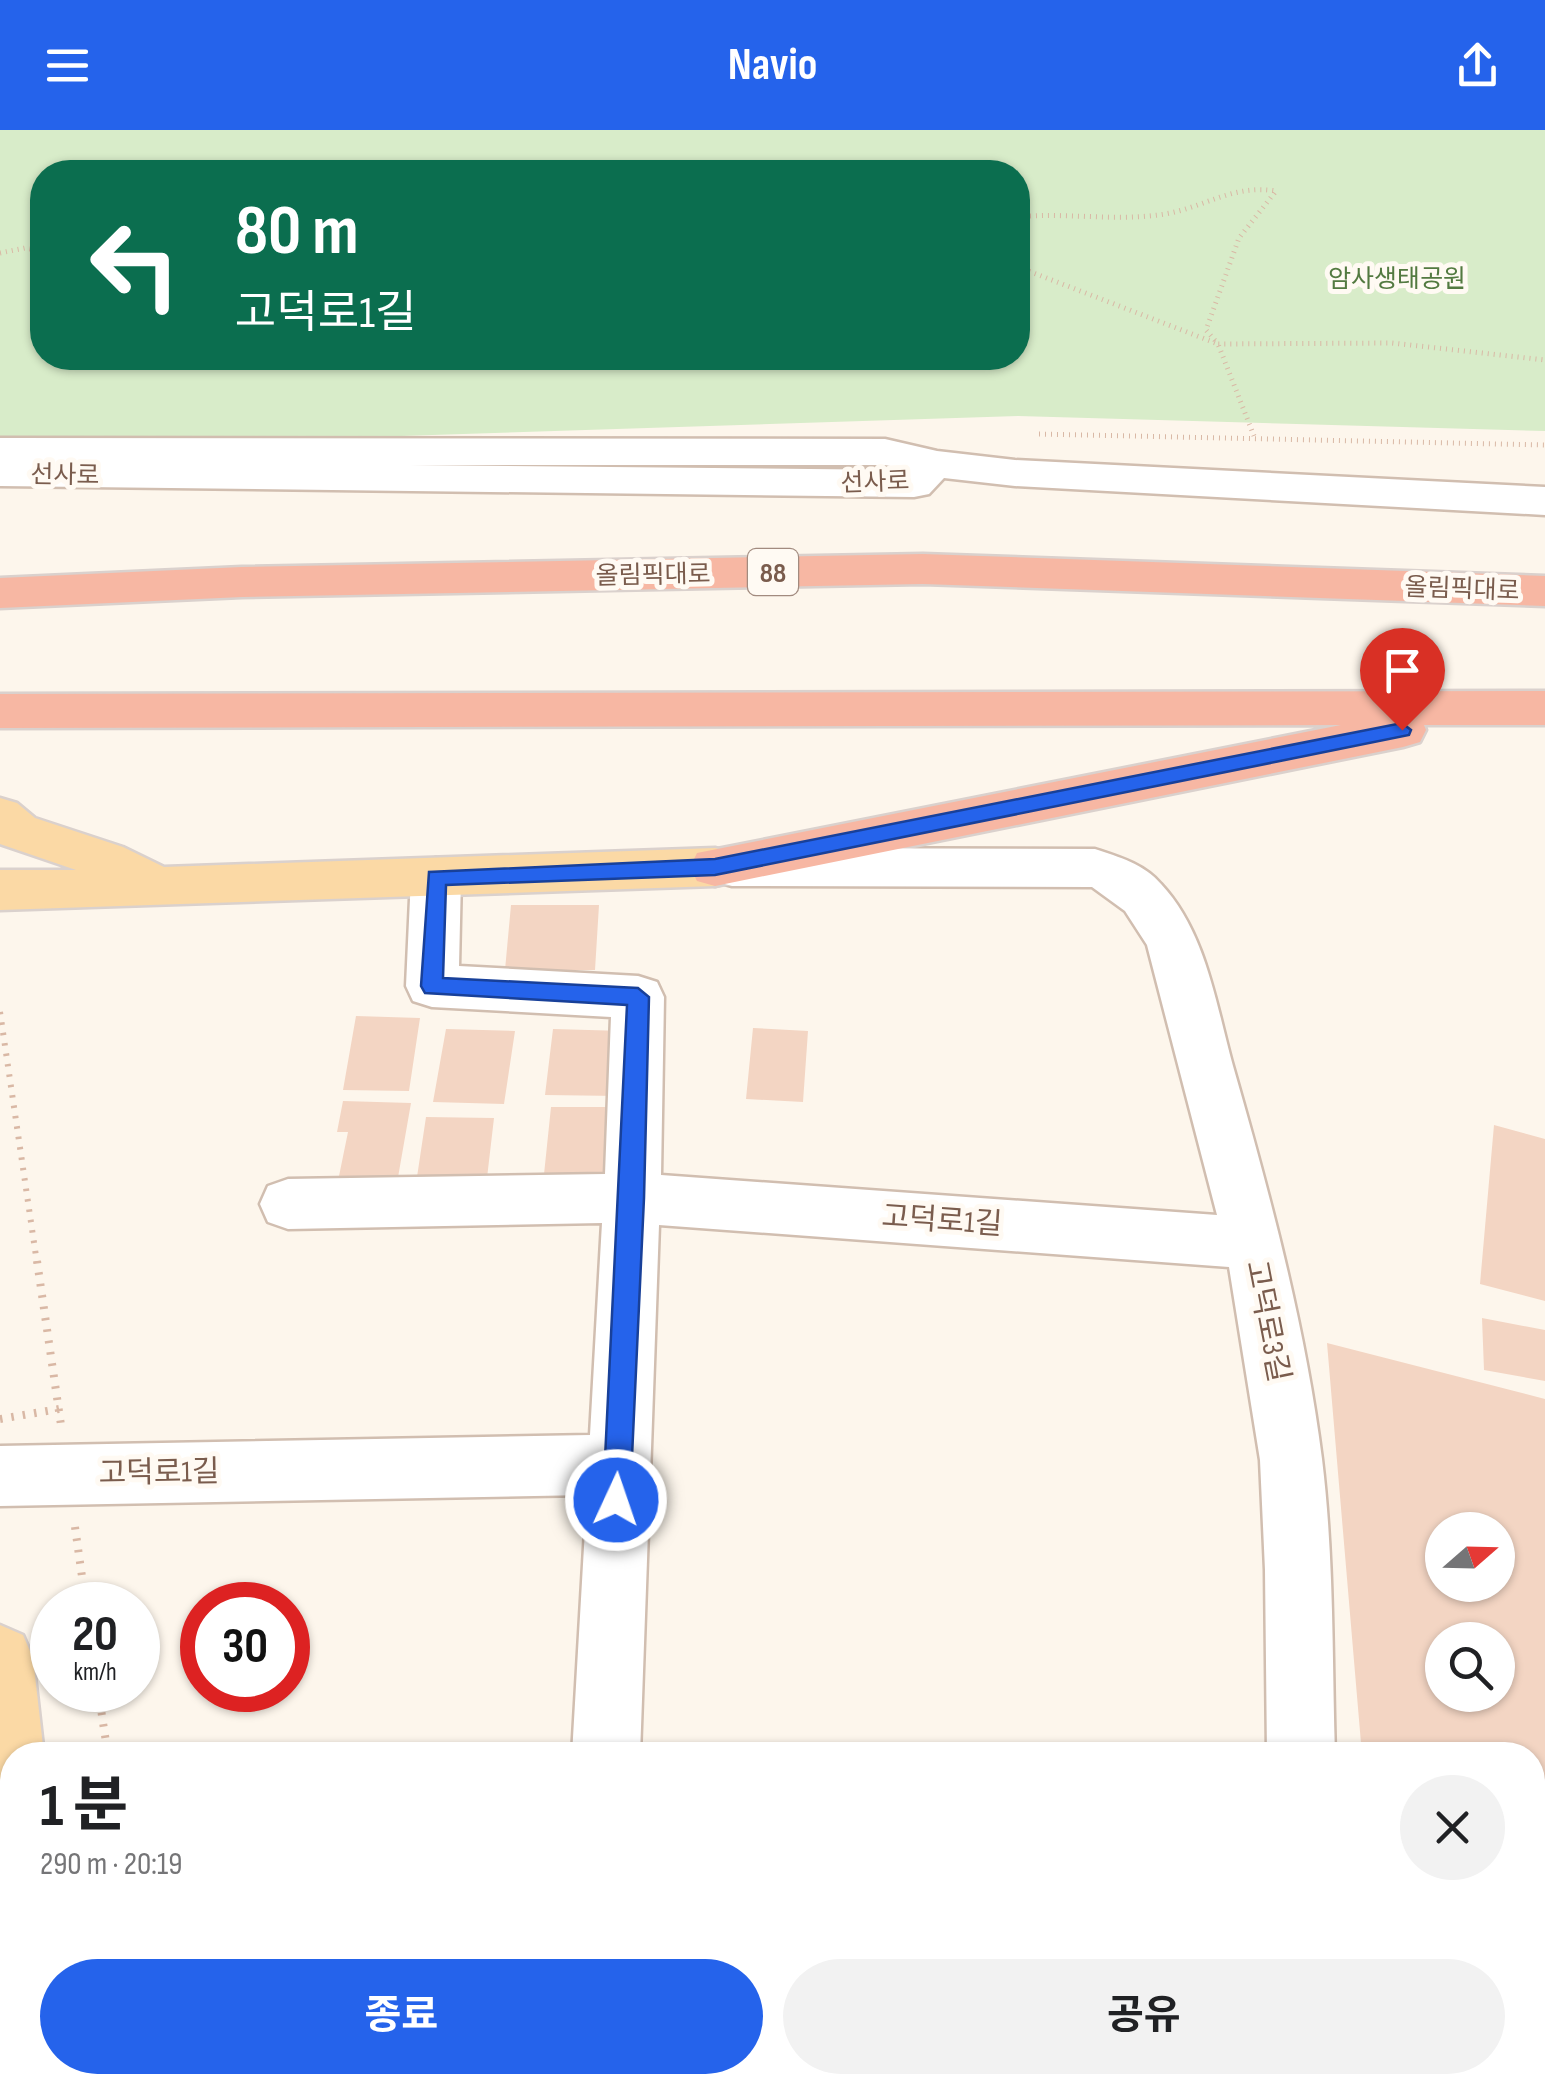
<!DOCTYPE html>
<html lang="ko">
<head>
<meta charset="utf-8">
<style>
	:root { --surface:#fff; --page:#f2f2f2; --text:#202124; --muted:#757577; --accent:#2563eb }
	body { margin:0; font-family:"Sofia Sans Condensed","Noto Sans KR",sans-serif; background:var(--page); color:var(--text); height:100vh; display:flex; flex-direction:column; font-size:38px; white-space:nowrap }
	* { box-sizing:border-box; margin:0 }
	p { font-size:32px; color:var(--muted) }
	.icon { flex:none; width:55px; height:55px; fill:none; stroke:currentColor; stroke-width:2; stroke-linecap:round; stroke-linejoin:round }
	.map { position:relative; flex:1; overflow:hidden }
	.panel { position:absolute; left:0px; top:1612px; width:1545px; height:352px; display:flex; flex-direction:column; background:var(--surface); border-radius:40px 40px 0 0; box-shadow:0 2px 8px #0004 }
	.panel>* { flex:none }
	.banner { position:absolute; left:30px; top:30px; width:1000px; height:210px; border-radius:40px; box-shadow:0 2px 8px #0004; background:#0b6e4f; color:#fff; overflow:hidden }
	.needle { width:65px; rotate:70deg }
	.buttons { position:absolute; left:1425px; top:1382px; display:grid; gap:20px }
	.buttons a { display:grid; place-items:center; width:90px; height:90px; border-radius:50%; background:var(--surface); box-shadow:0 2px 8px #0004; font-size:50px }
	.speed { position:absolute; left:30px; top:1452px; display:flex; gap:20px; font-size:50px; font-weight:700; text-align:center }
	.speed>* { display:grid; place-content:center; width:130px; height:130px; border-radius:50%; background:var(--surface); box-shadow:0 2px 8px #0004; line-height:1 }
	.speed small { font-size:25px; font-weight:400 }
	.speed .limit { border:15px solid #d22; background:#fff; color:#111 }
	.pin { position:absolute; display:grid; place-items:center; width:85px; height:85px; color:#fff; margin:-102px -42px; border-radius:50% 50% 50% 0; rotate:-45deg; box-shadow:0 0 10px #0007 }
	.pin .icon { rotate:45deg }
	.me { position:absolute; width:110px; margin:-55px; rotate:3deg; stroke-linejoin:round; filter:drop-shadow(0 0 8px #0008) }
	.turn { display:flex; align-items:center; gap:35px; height:210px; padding:0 40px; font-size:45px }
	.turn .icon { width:130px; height:130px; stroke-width:2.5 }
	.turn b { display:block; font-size:70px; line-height:85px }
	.round { display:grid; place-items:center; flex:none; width:105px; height:105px; border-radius:52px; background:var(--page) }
	.summary { display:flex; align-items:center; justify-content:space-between; height:170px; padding:0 40px }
	h1 { font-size:60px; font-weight:700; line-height:75px }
	.action { display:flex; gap:20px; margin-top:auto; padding:20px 40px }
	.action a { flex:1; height:115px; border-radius:60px; background:var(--accent); color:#fff; font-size:40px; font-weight:700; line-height:115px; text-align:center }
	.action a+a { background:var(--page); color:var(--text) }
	header { display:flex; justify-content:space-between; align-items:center; height:130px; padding:0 40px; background:var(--accent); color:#fff; font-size:45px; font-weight:700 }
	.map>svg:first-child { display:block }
	.green { fill:#d8ecc9; fill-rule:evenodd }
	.building { fill:#f3d5c3; fill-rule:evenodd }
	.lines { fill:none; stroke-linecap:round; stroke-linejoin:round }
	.minor-casing { stroke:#d1beb0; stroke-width:5 }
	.major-casing { stroke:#dad1cd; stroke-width:5 }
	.highway-casing { stroke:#dad1cd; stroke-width:5 }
	.path-far2 { stroke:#d9b8a5; stroke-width:5; stroke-dasharray:1 5; stroke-linecap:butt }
	.path-far1 { stroke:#d9b8a5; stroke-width:6; stroke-dasharray:2.5 8; stroke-linecap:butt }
	.path { stroke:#d9b8a5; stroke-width:8; stroke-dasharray:2.5 9; stroke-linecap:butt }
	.minor { fill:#fff; fill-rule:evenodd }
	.major { fill:#fbd9a5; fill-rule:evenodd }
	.highway { fill:#f7b7a3; fill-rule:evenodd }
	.route { fill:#2563eb; stroke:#184099; stroke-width:2.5 }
	.labels { text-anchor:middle; stroke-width:10; stroke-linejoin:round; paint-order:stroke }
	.far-park-label { font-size:25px; fill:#537a41; stroke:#fffaf3 }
	.far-street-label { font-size:25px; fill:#7a5c4d; stroke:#fffaf3 }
	.shield { fill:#fffaf3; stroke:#a28b7f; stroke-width:2.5 }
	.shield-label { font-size:28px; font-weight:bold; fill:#7a5c4d }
	.street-label { font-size:30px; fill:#7a5c4d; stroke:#fffaf3 }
</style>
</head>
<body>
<header><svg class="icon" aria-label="menu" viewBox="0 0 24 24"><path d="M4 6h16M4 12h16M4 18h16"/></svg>Navio<svg class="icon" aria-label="share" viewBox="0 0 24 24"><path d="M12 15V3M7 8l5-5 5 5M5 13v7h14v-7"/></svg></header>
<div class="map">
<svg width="1545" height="1964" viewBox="0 0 1545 1964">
	<rect width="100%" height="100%" fill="#fdf6ec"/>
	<!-- green -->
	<path class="green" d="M0,0H1545V301L1018,286L0,319ZM42,42H1018V228H42Z"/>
	<!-- building -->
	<path class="building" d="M511,775H599L595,840H505Z
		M356,886L420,888L409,961L343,960Z
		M753,898L808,901L803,972L746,969Z
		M446,899L515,901L504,974L433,972Z
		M553,899L624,901L619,966L545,965Z
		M343,971L411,973L397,1053L338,1051L348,1002H337Z
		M551,977H612L606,1055L543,1054Z
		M426,987L494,988L487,1048L417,1047Z
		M1494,995L1545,1009V1171L1480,1154Z
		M1482,1188L1545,1200V1251L1484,1240Z
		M1327,1213L1545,1269V1752L1532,1748V1625H1362ZM1442,1400H1498V1455H1442ZM1442,1510H1498V1565H1442Z"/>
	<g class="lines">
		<defs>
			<path id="minor" d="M0,308L885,309L937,321L1015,330L1545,357V385L1015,356L944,348L929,364L914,367L0,356ZM410,335H885L906,339L904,340Z
				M732,718L1095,719C1119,727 1144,734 1161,754C1206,802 1216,875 1233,936C1270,1065 1305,1195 1322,1329C1334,1427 1332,1526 1335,1625H1267L1265,1440L1260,1330L1229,1137L659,1095L640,1625H572L587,1365L0,1376V1316L590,1305L602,1093L288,1099L268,1092L260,1074L268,1056L288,1049L605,1044L611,887L432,877L413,871L406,856L411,747L418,733L436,728L454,733L461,747L459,836L638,846L657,852L664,867L661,1045L1217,1085L1147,815L1125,781L1092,757L732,756L714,751L707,737L714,723Z
				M1257,1952H1333L1332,1964H1256Z"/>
			<path id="major" d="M0,668L17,673L35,688L123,717L164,737L715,718L733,723L740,737L733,751L715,756L0,780V740H76L0,714Z
				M0,1495L23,1505L33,1528L44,1625H12V1681L0,1676Z
				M12,1940V1952H83L84,1964H8Z"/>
			<path id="highway" d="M923,424L1545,446V476L923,454L242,467L0,478V448L242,437Z
				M1545,561V595H1424L1426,600L1420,612L1403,617L715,756L697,751L690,737L697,723L1341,595L0,598V564Z"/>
		</defs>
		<!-- minor casing -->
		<use href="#minor" class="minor-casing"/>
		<!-- major casing -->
		<use href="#major" class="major-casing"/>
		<!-- highway casing -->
		<use href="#highway" class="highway-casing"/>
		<!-- path-far2 -->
		<path class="path-far2" d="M1018,87C1067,82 1116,92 1165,84C1205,77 1234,54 1276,61L1239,108L1206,200L1218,214L1392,213L1545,230
			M0,123L25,118L42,121
			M1018,137L1218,214L1254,306
			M1039,304L1545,315"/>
		<!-- path-far1 -->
		<path class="path-far1" d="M0,882L37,1133"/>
		<!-- path -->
		<path class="path" d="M37,1131L61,1295
			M0,1289L59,1279
			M75,1397L86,1475
			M98,1560L108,1625
			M154,1952L156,1964"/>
		<!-- minor -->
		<use href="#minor" class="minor"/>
		<!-- major -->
		<use href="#major" class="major"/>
		<!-- highway -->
		<use href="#highway" class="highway"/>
	</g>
	<!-- route -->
	<path class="route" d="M1402,593L1411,600L1409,605L715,745L446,755L443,848L638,858L649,867L644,1068L630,1370L626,1379L616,1383L607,1379L603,1370L627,875L425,863L421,856L429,742L715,729Z"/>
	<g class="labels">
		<!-- far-park labels -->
		<g class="far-park-label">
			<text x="1397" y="157">암사생태공원</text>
		</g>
		<!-- far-street labels -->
		<g class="far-street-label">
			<text transform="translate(65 344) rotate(1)" y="9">선사로</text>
			<text transform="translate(875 351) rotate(-2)" y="9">선사로</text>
			<text transform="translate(653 444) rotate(-1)" y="9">올림픽대로</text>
			<text transform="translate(1462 458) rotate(2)" y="9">올림픽대로</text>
		</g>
		<!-- shield labels -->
		<rect class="shield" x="748" y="419" width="50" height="46" rx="8"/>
		<g class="shield-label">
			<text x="773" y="452">88</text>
		</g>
		<!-- street labels -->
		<g class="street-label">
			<text transform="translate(942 1090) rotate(4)" y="10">고덕로1길</text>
			<text transform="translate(1268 1191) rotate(79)" y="10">고덕로3길</text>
			<text transform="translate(159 1342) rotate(-1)" y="10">고덕로1길</text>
		</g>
	</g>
</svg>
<div class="buttons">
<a><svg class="needle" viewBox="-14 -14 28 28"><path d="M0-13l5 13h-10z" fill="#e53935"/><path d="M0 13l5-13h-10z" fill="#757577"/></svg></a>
<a><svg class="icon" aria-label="search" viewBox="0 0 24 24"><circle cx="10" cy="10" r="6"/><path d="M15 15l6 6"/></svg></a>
</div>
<div class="speed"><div>20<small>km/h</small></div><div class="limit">30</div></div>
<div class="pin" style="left:1402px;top:600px;background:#d93025"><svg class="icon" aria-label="arrive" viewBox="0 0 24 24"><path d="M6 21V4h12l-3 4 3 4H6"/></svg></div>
<svg class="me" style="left:616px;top:1370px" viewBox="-20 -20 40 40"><circle r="17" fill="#2563eb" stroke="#fff" stroke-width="3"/><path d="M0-11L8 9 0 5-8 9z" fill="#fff"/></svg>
<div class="banner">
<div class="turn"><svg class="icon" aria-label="left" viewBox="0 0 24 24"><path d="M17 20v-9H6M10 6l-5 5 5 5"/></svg><div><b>80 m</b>고덕로1길</div></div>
</div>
<section class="panel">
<div class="summary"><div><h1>1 분</h1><p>290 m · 20:19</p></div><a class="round"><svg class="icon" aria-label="close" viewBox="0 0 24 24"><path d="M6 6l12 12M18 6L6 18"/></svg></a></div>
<div class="action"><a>종료</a><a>공유</a></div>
</section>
</div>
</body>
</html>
